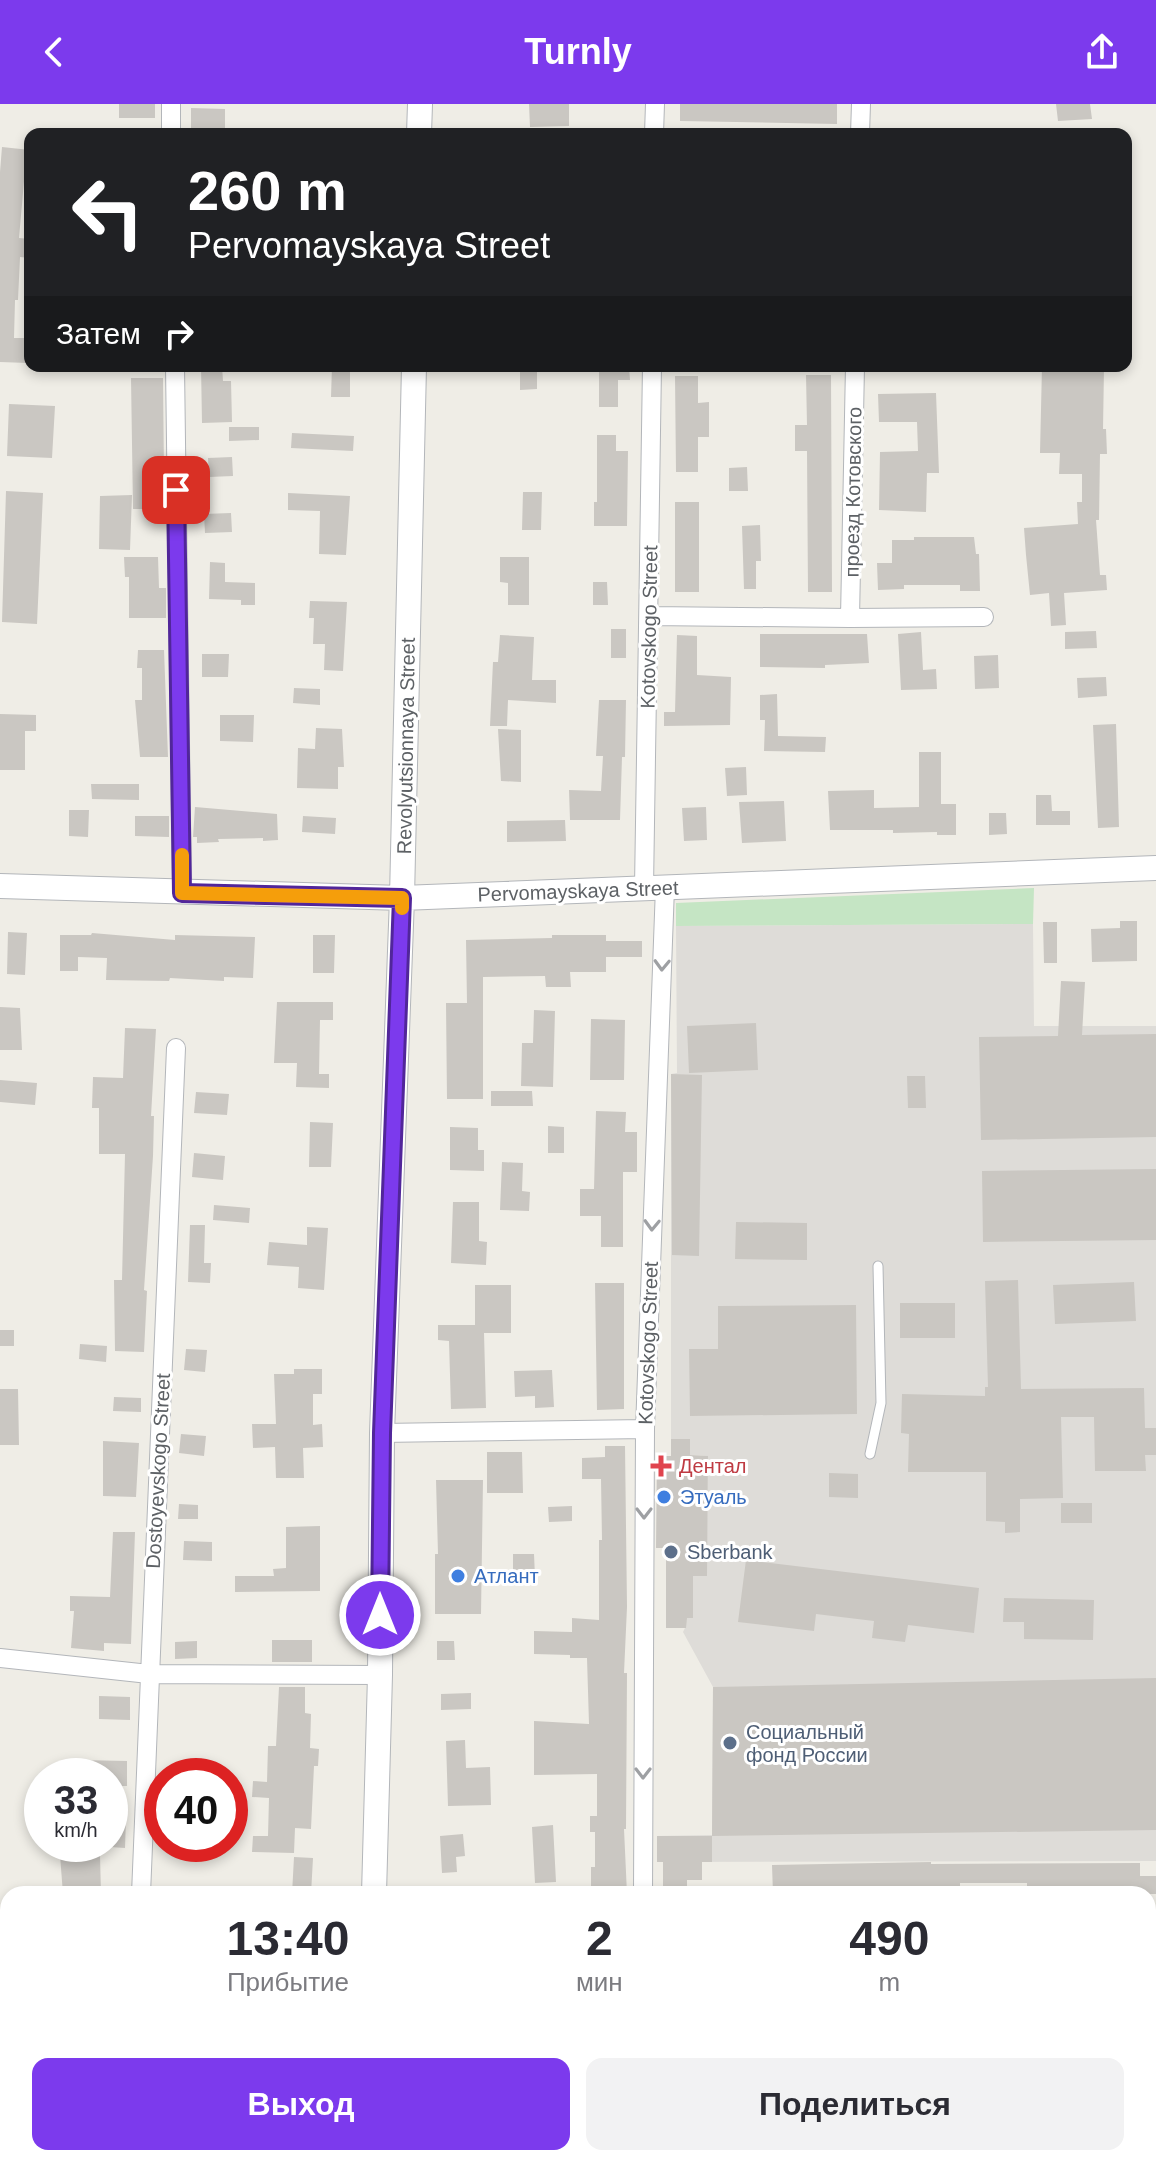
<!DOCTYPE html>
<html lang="ru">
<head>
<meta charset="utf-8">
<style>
	:root { --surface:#fff; --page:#f2f2f3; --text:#2b2b33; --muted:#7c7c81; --accent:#7c3aed }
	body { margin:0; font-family:Helvetica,sans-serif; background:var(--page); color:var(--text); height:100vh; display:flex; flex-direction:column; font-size:30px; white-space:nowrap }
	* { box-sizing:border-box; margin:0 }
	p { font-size:26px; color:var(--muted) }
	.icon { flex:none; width:44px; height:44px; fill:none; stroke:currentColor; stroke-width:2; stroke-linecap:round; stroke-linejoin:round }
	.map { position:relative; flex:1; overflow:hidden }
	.details { position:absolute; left:0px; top:1782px; width:1156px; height:280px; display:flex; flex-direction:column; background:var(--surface); border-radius:24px 24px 0 0; box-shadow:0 4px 12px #0003 }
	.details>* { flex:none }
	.guide { position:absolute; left:24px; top:24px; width:1108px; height:244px; border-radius:16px; box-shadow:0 4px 12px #0003; background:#202124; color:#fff; overflow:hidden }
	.speed { position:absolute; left:24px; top:1654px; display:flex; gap:16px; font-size:40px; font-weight:700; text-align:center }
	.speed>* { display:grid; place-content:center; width:104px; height:104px; border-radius:50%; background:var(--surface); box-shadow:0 4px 12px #0003; line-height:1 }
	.speed small { font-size:20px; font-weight:400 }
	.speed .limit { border:12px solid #d22; background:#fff; color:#111 }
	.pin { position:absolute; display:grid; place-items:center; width:68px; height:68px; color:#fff; margin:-34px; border-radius:16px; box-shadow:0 4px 12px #0006 }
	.me { position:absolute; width:88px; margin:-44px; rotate:0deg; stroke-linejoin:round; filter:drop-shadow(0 0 6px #0008) }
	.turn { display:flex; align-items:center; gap:28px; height:168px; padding:0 32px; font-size:36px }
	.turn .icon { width:104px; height:104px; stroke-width:2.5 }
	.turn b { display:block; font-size:56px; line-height:68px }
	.then { display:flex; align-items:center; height:76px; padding:0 32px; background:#0003; gap:16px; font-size:30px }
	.eta { display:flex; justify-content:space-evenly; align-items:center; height:136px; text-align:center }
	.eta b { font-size:48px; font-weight:800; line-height:56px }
	.action { display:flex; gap:16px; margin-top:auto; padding:16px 32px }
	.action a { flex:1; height:92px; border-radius:16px; background:var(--accent); color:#fff; font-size:32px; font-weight:800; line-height:92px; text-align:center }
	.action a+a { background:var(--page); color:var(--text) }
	header { display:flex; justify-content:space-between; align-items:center; height:104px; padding:0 32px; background:var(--accent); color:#fff; font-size:36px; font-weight:800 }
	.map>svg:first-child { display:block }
	.commercial { fill:#fcf4dd }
	.industrial { fill:#dedcd8 }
	.green { fill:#c5e5c4 }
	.building { fill:#cac7c2 }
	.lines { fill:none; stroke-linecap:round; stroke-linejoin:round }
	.service-casing { stroke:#b3b6ba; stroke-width:11 }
	.minor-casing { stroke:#b3b6ba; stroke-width:20 }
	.tertiary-casing { stroke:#b3b6ba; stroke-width:26 }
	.service { stroke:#fff; stroke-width:9 }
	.minor { stroke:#fff; stroke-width:18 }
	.tertiary { stroke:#fff; stroke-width:24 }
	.oneway { stroke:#9ea0a3 }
	.route-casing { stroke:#51269a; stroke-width:20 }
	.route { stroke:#7c3aed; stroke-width:14 }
	.slow { stroke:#f59e0b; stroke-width:14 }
	.health-dot { fill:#e0444e; stroke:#fff; stroke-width:3 }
	.shop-dot { fill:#3f7fe0; stroke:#fff; stroke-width:3 }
	.service-dot { fill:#5c6f8a; stroke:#fff; stroke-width:3 }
	.labels { text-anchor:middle; stroke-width:6; stroke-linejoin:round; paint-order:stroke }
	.street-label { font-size:20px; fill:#5d6165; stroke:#fff }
	.health-label { font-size:20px; fill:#be3a42; stroke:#fff; text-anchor:start }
	.shop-label { font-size:20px; fill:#366cbe; stroke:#fff; text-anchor:start }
	.service-label { font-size:20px; fill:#4e5e75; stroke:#fff; text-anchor:start }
</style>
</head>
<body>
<header><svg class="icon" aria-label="back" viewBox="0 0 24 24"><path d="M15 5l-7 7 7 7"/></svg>Turnly<svg class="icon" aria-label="share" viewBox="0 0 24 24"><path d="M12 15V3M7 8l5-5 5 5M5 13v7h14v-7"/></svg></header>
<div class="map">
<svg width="1156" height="2062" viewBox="0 0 1156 2062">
	<rect width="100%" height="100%" fill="#efede6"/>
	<!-- commercial -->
	<path class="commercial" d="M1148,1822H1156V2062H917V2054H1148Z"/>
	<!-- industrial -->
	<path class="industrial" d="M1033,820L1034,922H1156V1757L657,1758V1732L712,1731L713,1583L683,1528L685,1524H666V1471L706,1472L708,1352L690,1351V1335H671V970L677,969L676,822Z"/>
	<!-- green -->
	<path class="green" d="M1034,784L1033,820L676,822V799Z"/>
	<!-- building -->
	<path class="building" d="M119,0H155V14H119Z
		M529,0H569V22L530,23Z
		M680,0H837V20L680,17Z
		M1056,0H1090L1092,15L1058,17Z
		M191,4L225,5V27H191Z
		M2,43L30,46V67L25,66L19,134L30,135V154L20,153L18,196H15L14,234H28V259L0,258V68Z
		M201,262H222L223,277H231L232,318L202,319Z
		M332,262H350V293H331Z
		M520,262H537V285L520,286Z
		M604,262H629L630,276H618V303H599V263Z
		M1042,262L1104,264L1103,325H1106L1107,350H1100L1099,416H1096L1100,471H1106L1107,486L1064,489L1066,521L1051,522L1049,489L1030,491L1026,451L1024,424L1078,420L1077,398H1082V370H1059L1060,349H1040Z
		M806,271H831L832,488H808L807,347H795V321H807Z
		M675,272H698V299L709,298V333H698V368H676Z
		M131,274H163L164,372H156V405H133Z
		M936,289L939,369H927L926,408L879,406L880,348L918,347L917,318H879L878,290Z
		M9,300L55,302L52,354L7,352Z
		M229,323H259V336L229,337Z
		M292,329L354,332L353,347L291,344Z
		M597,331H616V347H628L627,422H594V398H597Z
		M232,353L233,372L209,373L208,354Z
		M747,363L748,387H729V364Z
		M6,387L43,389L37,520L2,518Z
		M523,388H542L541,426H522Z
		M288,389L350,392L346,451L319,450L320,407L288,406Z
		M132,391L130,446L99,445L100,392Z
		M675,398H699V488H675Z
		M231,409L232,428L205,429L204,410Z
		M760,421L761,457H756V485H744L742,422Z
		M914,433H974L976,450H979L980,487H960V481H904V485L878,486L877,459H892V436H914Z
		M124,453H158L159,484H166V514H129V473H125Z
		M500,453H529V501H508V479L500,478Z
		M210,458L225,459V478L255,479V501H241V496L209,495Z
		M593,478H607L608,501H593Z
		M310,497L347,498L343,567L324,566L325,540H313L314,514H309Z
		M611,525H626V554H611Z
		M1096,527L1097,544L1065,545V528Z
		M921,528L923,566L936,565L937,585L901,586L898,530Z
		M760,530H867L869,559L825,561V564L760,563Z
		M500,531L534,533L532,576H556V599L508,596L507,622H490L493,558H498Z
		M677,531L697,532V571L731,573L730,621L664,622V608H675Z
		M138,546H164L168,653H140L135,596H142V564H137Z
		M202,550H229L228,573H202Z
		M998,551L999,584L975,585L974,552Z
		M1106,573L1107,592L1078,594L1077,574Z
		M294,584L320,585V601L293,599Z
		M777,590L778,632L826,633L825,648L764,647L765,616H760V591Z
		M599,596H626L625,653H622L620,716H570L569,686L601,687L603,652H596Z
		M0,610L36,611V627H25V666H0Z
		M220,611H254L253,638L220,637Z
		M1116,620L1119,723L1098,724L1093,621Z
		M316,624L342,625L344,663H338V685L297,684L298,644L315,645Z
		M498,625L521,626V678L501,677Z
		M919,648H941V700H956V731H937V728L893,729V726H830L828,687L874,686V704L919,703Z
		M746,663L747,691L727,692L725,664Z
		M91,680H139V696L92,695Z
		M1036,691H1051L1052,707H1070V721H1036Z
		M784,697L786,737L742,739L739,698Z
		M195,703L277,710L278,736L263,737V734L218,735L219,738L197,739V733H193Z
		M706,703L707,736L684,737L682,704Z
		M69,706H89L88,733L69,732Z
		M989,709H1006L1007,730L989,731Z
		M135,712H169V733L135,732Z
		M303,712L336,714L335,730L302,728Z
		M565,716L566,737L507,738V717Z
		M1120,817H1137V857L1092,858L1091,825L1120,824Z
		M1043,818H1057V859H1044Z
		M8,828L27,829L25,871L7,870Z
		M92,829L175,836V831L255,833L253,874L224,873V877L170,874L169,877L106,876L107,854L78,853V867H60V831H91Z
		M313,831H335L334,869H313Z
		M552,831H606V837H642V853H606V868H570L571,883H546L545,872L483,873V995H447L446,899H467L466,836L552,834Z
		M1061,877L1085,878L1082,931L1156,930V1033L981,1036L979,933L1058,932Z
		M277,898H333V916H320L319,970H329V984L296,983L297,959H274Z
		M0,903L20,904L22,946H0Z
		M534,906L555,907L553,983L521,982L522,939H533Z
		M591,915L625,916L624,976H590Z
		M756,919L758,966L689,969L687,922Z
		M125,924L156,925L151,1012H154L153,1052L144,1186L147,1187L144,1248L115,1247L114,1176H122L125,1050H99V1004H92L93,973L123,974Z
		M671,970L702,971L699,1152L672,1151Z
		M907,972H925L926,1004H908Z
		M0,976L37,979L35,1001L0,998Z
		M491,987H532L533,1002H491Z
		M196,988L229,990L227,1011L194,1009Z
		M596,1007L626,1008L625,1028H637V1068H623V1143H601V1112H580V1085H594Z
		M310,1018L333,1019L331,1063H309Z
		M548,1022L564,1023V1049H548Z
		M450,1023L478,1024V1046H484V1067L450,1066Z
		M194,1049L225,1052L223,1076L192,1073Z
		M502,1058L523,1059L522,1087L530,1088L529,1107L500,1106Z
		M1156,1065V1136L983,1138L982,1067Z
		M453,1098H479V1137L487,1138L486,1161L451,1159Z
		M214,1101L250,1104L249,1119L213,1116Z
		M736,1118L807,1119V1156L735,1155Z
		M190,1121H205L204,1159H211L210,1179L188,1178Z
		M307,1123L328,1124L324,1186L298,1184L299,1163L267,1161L269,1138L307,1141Z
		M1018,1176L1021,1285L1144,1284L1145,1324H1156V1351H1145L1146,1367H1095L1094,1313H1061L1063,1394L1020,1395V1428L1005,1429V1418L986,1417V1368H908L909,1330L901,1329L902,1290L985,1292V1283H988L985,1177Z
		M1134,1178L1136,1217L1055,1220L1053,1181Z
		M595,1179H624V1305L597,1306Z
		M475,1181H511V1229H484L486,1304L451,1305L449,1237L438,1236V1221H475Z
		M900,1199H955V1234H900Z
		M856,1201L857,1310L690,1312L689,1245H718V1202Z
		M0,1226H14V1242H0Z
		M80,1240L107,1242L106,1258L79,1255Z
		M186,1245L207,1246L205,1268L184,1266Z
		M294,1265H322V1290H313V1321L322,1320L323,1343L303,1344L304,1374H276L275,1343L253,1344L252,1320H276L274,1270H294Z
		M552,1266L554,1303L535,1304V1292L515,1293L514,1267Z
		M0,1285H18L19,1341H0Z
		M114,1293L141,1294V1308L113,1307Z
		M181,1330L206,1332L204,1352L179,1349Z
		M671,1335H690V1351L708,1352L707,1472H693V1514H687L686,1524H666V1444H656L657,1352H671Z
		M103,1337L139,1339L136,1393L103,1392Z
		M605,1342H625L627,1503L624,1569H627L626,1725H624L627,1790H591V1763H595V1728H590V1712H597V1670L534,1671V1617L589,1620L587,1554H570V1551L534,1550V1527L572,1528V1514L599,1516V1436H602L601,1375H582V1354L605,1353Z
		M487,1348H522L523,1389H487Z
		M829,1369L858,1370V1394L829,1393Z
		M436,1376H483L481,1510H435V1450H438Z
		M1061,1399H1092V1419H1061Z
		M179,1400L198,1401V1415H178Z
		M572,1402V1417L549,1418L548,1403Z
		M320,1422V1487L235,1488V1472H274L273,1465L286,1464V1423Z
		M113,1428H135L131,1540L104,1539V1547L71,1544L74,1507H70V1492L110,1493Z
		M184,1437L212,1438V1457L183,1456Z
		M513,1450H534L535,1473H513Z
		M746,1456L979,1484L974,1529L908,1521L905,1538L872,1534L874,1517L816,1510L814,1527L738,1518Z
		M1004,1494L1094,1496L1093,1536L1024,1535V1518H1003Z
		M272,1536H312V1558H272Z
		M197,1537V1554L175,1555V1538Z
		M437,1537H454L455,1556H437Z
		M1156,1574V1726L712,1732L713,1583Z
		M279,1583H305V1609L311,1610L310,1644L319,1645L318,1662H314L311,1725L295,1724L294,1749L252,1748L253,1732H268L269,1694L252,1693L253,1677L267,1678L268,1642H276Z
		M471,1589V1605L441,1606V1590Z
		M99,1592L130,1593V1616L99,1615Z
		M465,1636L466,1664L490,1663L491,1701L448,1702L446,1637Z
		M79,1656L127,1657V1682H110V1672H78Z
		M110,1715H126L125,1744L110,1743Z
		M553,1721L556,1778L535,1779L532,1723Z
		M463,1730L465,1752L456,1753L457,1768L442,1769L440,1732Z
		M657,1732H712V1758H702V1776H687V1790H663V1758H657Z
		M60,1751H100L101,1790H63Z
		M294,1753L313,1754L311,1790H292Z
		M931,1758V1760L1140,1759V1772H1156V1790H1027V1779H960V1790H935V1782L885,1783V1790H773L772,1761Z"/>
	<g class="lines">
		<defs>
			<path id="service" d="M870,1350L881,1299L878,1162
				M788,2054V2062"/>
			<path id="minor" d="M171,0V30
				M654,30L655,0
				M860,30L861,0
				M175,262L182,789
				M649,512L850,514L855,262
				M850,514L984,513
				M644,784L652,262
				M382,1329L645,1325
				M0,1554L149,1570L380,1571
				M141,1790L176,944
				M643,1790L645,1325L665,783
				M132,2062L133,2054
				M642,2062V2054"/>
			<path id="tertiary" d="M419,30L420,0
				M0,782L402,794L1156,764
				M374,1790L380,1571L382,1329L402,794L414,262
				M366,2062V2054"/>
		</defs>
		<!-- service casing -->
		<use href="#service" class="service-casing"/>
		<!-- minor casing -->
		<use href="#minor" class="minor-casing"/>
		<!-- tertiary casing -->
		<use href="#tertiary" class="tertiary-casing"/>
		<!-- service -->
		<use href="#service" class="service"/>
		<!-- minor -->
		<use href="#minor" class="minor"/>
		<!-- tertiary -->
		<use href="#tertiary" class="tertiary"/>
	</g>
	<!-- one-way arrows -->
	<defs><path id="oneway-chevron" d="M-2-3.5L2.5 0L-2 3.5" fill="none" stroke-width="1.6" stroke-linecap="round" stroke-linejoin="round" transform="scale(2)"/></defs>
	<g class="oneway">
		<use href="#oneway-chevron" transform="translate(662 861) rotate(92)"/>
		<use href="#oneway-chevron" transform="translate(652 1121) rotate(92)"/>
		<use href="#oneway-chevron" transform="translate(644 1409) rotate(90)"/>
		<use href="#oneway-chevron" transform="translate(643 1669) rotate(90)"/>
	</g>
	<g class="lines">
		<defs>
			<path id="route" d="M176,386L182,789L402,794L382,1329L380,1511"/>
		</defs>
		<!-- route casing -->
		<use href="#route" class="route-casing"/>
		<!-- route -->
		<use href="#route" class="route"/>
		<!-- slow -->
		<path class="slow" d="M182,751V789L402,794V804"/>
	</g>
	<!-- markers -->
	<path class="health-dot" d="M657 1350h8v8h8v8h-8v8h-8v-8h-8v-8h8z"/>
	<g class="shop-dot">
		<circle cx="664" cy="1393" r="8"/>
		<circle cx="458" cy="1472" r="8"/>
	</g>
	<g class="service-dot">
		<circle cx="671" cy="1448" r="8"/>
		<circle cx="730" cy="1639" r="8"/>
	</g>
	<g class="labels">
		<!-- street labels -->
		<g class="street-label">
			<text transform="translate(853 388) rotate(-89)" y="7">проезд Котовского</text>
			<text transform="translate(649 523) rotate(-89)" y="7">Kotovskogo Street</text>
			<text transform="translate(406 642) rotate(-89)" y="7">Revolyutsionnaya Street</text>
			<text transform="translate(578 787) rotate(-2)" y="7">Pervomayskaya Street</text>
			<text transform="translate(648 1239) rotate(-88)" y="7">Kotovskogo Street</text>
			<text transform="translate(158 1367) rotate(-87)" y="7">Dostoyevskogo Street</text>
		</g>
		<!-- health labels -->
		<g class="health-label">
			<text x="679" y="1369">Дентал</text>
		</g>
		<!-- shop labels -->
		<g class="shop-label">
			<text x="680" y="1400">Этуаль</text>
			<text x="474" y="1479">Атлант</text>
		</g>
		<!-- service labels -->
		<g class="service-label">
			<text x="687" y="1455">Sberbank</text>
			<text x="746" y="1635">Социальный<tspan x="746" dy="23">фонд России</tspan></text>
		</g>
	</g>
</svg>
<div class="speed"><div>33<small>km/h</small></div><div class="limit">40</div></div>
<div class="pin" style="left:176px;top:386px;background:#d93025"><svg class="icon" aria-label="arrive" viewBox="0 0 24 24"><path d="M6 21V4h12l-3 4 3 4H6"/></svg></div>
<svg class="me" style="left:380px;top:1511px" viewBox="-20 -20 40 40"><circle r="17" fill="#7c3aed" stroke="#fff" stroke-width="3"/><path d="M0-11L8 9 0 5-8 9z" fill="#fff"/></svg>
<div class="guide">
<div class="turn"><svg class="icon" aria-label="left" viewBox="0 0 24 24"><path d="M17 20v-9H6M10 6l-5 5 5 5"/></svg><div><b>260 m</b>Pervomayskaya Street</div></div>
<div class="then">Затем<svg class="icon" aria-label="right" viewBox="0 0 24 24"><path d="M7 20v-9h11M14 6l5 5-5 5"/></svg></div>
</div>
<section class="details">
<div class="eta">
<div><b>13:40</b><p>Прибытие</p></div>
<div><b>2</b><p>мин</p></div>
<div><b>490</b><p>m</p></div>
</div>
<div class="action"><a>Выход</a><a>Поделиться</a></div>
</section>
</div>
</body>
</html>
